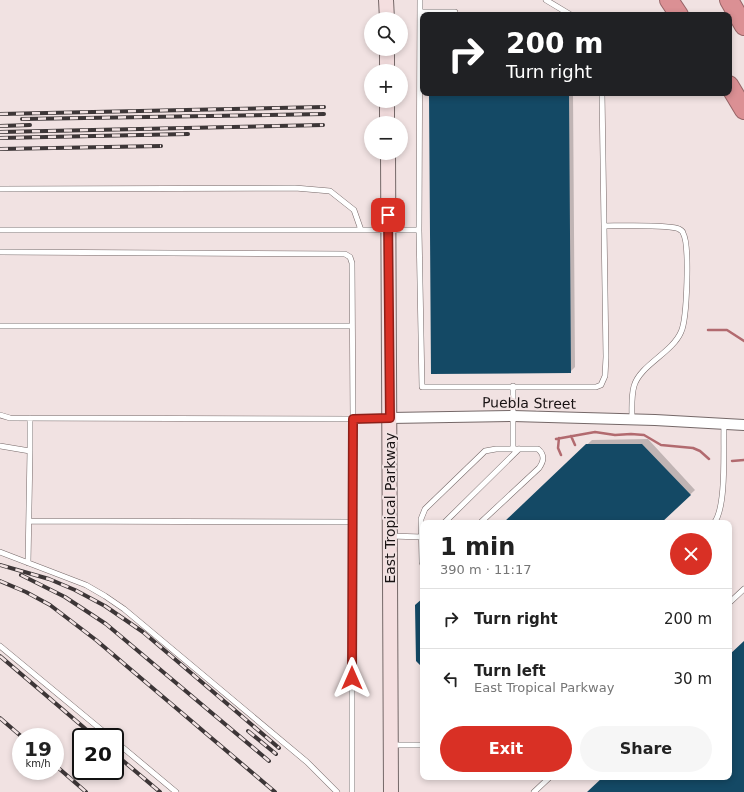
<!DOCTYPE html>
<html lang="en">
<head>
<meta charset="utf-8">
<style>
	:root { --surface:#fff; --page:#f6f6f6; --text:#222; --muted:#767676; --line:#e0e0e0; --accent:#d93025 }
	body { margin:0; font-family:"DejaVu Sans",sans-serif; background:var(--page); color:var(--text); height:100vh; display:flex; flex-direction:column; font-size:15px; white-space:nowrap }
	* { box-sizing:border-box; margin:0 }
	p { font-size:13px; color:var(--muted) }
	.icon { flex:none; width:22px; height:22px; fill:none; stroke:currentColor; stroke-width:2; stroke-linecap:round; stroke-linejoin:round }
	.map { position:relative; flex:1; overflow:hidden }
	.panel { position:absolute; left:420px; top:520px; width:312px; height:260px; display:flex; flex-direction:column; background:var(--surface); border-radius:8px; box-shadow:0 2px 6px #0003 }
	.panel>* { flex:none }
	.guide { position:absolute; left:420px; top:12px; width:312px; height:84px; border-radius:8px; box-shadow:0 2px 6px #0003; background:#202124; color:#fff; overflow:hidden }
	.buttons { position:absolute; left:364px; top:12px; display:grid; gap:8px }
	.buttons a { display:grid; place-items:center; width:44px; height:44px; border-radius:50%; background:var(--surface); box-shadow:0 2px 6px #0003; font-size:20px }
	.speed { position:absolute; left:12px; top:728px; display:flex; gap:8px; font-size:20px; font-weight:700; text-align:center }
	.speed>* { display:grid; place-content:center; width:52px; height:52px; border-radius:50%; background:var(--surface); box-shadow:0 2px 6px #0003; line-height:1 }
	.speed small { font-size:10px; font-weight:400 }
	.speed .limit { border:2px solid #111; border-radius:6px; background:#fff; color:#111 }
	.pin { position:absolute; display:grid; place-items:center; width:34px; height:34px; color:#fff; margin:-17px; border-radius:8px; box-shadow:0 2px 6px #0006 }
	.me { position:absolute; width:44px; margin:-22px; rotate:0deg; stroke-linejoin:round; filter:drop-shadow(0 0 3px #0008) }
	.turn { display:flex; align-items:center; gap:14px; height:84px; padding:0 20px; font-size:18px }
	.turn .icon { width:52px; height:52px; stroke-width:2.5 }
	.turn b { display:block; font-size:28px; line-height:34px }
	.round { display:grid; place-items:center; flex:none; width:42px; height:42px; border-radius:21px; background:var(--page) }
	.summary { display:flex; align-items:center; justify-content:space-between; height:68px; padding:0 20px }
	h1 { font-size:24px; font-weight:700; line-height:30px }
	.cta { display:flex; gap:8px; margin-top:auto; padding:8px 20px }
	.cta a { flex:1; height:46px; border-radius:24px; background:var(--accent); color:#fff; font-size:16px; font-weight:700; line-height:46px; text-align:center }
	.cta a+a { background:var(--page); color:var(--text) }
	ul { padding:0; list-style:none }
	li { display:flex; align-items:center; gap:12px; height:60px; padding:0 20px; border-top:1px solid var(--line) }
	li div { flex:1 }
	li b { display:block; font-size:15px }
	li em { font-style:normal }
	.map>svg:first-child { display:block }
	.shadow { fill:#0003 }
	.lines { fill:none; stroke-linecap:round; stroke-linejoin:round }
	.stream { stroke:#b26a6f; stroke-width:2.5 }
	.building { fill:#144965 }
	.lane-casing { stroke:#756868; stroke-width:6 }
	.street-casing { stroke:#756868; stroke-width:12 }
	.secondary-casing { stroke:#756868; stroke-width:16 }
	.highway-casing { stroke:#976467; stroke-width:20 }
	.lane { stroke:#fff; stroke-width:5 }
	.street { stroke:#fff; stroke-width:10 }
	.secondary { stroke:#f4dedf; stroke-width:14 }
	.highway { stroke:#db9094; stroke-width:18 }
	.rail-casing { stroke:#3d3637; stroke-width:4 }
	.rail { stroke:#f1e2e2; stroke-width:2.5; stroke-dasharray:8; stroke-linecap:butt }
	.route-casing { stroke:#8d1f18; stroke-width:10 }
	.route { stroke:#d93025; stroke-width:7 }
	.labels { text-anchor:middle; stroke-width:4; stroke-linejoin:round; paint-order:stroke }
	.street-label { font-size:14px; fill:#191314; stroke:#f1e2e2 }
</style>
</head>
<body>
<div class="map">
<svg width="744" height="792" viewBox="0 0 744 792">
	<rect width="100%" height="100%" fill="#f1e2e2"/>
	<!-- shadow -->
	<path class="shadow" d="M430,93H573L575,367L570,372Z
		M648,439L695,490L660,523H504L592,440Z"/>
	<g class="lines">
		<!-- stream -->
		<path class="stream" d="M708,330H727L744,341
			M571,436L575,445
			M559,438L558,448L561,455
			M556,439L595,432L615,435L631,434L644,435L661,445L693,448L700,451L709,459
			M732,461L744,460"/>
	</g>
	<!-- building -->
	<path class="building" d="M429,93H569L571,373L431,374Z
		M586,444H642L691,495L661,523H503Z
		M423,598V668L416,661L415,605Z
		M744,641V792H587L603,777H729V655Z"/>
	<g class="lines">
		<defs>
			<path id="lane" d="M420,0L419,230L422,387H596L601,385L605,376L606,357L602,93
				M546,0L571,15
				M420,12H455
				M0,189L295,188L330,191L354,210L361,230
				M604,226C617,226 670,224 679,229C681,230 683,232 683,233C690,244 687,320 681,332C672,353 640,365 634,386C631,397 632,409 632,419
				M0,230H419
				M0,252L345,254L350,257L352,263L353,419L352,522V792
				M0,326H352
				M0,415L10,418L353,419L389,418
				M0,446L30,451V418
				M513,449V386
				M29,521L352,522
				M444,523L519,449
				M714,523C727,507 723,447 724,425
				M391,536L422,537
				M0,552L86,585L105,596L124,609L307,762L337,792
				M28,563L30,451
				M423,565L422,562L421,519L425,509L485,451L496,449H538C545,455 544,461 539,468L480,523
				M729,603L744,589
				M0,646L110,737
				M115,741L176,792
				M392,745H423
				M534,792L550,777"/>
			<path id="street" d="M390,418L513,416L655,420L744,425"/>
			<path id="secondary" d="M386,0L387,19
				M387,49V71
				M387,101V123
				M388,153L391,792"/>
			<path id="highway" d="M669,0L679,15
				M729,0L744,26
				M729,85L744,110"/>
		</defs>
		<!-- lane casing -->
		<use href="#lane" class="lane-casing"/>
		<!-- street casing -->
		<use href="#street" class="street-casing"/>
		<!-- secondary casing -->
		<use href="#secondary" class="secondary-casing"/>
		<!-- highway casing -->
		<use href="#highway" class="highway-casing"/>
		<!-- lane -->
		<use href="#lane" class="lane"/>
		<!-- street -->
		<use href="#street" class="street"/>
		<!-- secondary -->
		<use href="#secondary" class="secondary"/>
		<!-- highway -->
		<use href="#highway" class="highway"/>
		<defs>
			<path id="rail" d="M0,114L324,107
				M22,119L324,114
				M0,126L30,125
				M0,132L323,125
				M0,138L188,134
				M0,149L161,146
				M0,565L49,579L75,590L105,606L143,632L279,748
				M21,575L65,597L106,624L269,761
				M0,581L26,592L50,605L96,640L275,792
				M0,656L95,737
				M0,718L22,737
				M248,731L276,754
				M115,754L160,792
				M55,765L86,792"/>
		</defs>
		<!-- rail casing -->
		<use href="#rail" class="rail-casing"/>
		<!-- rail -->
		<use href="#rail" class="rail"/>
	</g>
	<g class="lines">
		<defs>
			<path id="route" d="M352,678L353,419L390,418L388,215"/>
		</defs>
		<!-- route casing -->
		<use href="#route" class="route-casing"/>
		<!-- route -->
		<use href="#route" class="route"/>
	</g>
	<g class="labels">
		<!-- street labels -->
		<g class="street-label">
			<text transform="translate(529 403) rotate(1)" y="5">Puebla Street</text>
			<text transform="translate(390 508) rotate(-90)" y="5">East Tropical Parkway</text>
		</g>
	</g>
</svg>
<div class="buttons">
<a><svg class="icon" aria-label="search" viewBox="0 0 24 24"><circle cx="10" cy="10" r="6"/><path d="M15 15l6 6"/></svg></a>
<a>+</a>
<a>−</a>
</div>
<div class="speed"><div>19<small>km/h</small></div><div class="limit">20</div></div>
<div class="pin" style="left:388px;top:215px;background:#d93025"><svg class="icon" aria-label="arrive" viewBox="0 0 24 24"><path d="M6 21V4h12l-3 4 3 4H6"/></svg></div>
<svg class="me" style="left:352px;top:678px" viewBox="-20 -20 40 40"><path d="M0-17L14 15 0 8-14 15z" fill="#d93025" stroke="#fff" stroke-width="4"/></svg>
<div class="guide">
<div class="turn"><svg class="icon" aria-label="right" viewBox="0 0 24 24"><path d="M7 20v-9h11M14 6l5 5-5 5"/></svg><div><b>200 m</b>Turn right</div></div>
</div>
<section class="panel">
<div class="summary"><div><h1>1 min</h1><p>390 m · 11:17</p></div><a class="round" style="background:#d93025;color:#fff"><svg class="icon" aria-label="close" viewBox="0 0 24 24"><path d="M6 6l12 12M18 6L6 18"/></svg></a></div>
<ul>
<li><svg class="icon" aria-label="right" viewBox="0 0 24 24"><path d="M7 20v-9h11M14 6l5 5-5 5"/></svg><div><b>Turn right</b></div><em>200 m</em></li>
<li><svg class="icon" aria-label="left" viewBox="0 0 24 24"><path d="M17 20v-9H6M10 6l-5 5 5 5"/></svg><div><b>Turn left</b><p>East Tropical Parkway</p></div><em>30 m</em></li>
</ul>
<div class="cta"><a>Exit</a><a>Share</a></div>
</section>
</div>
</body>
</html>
